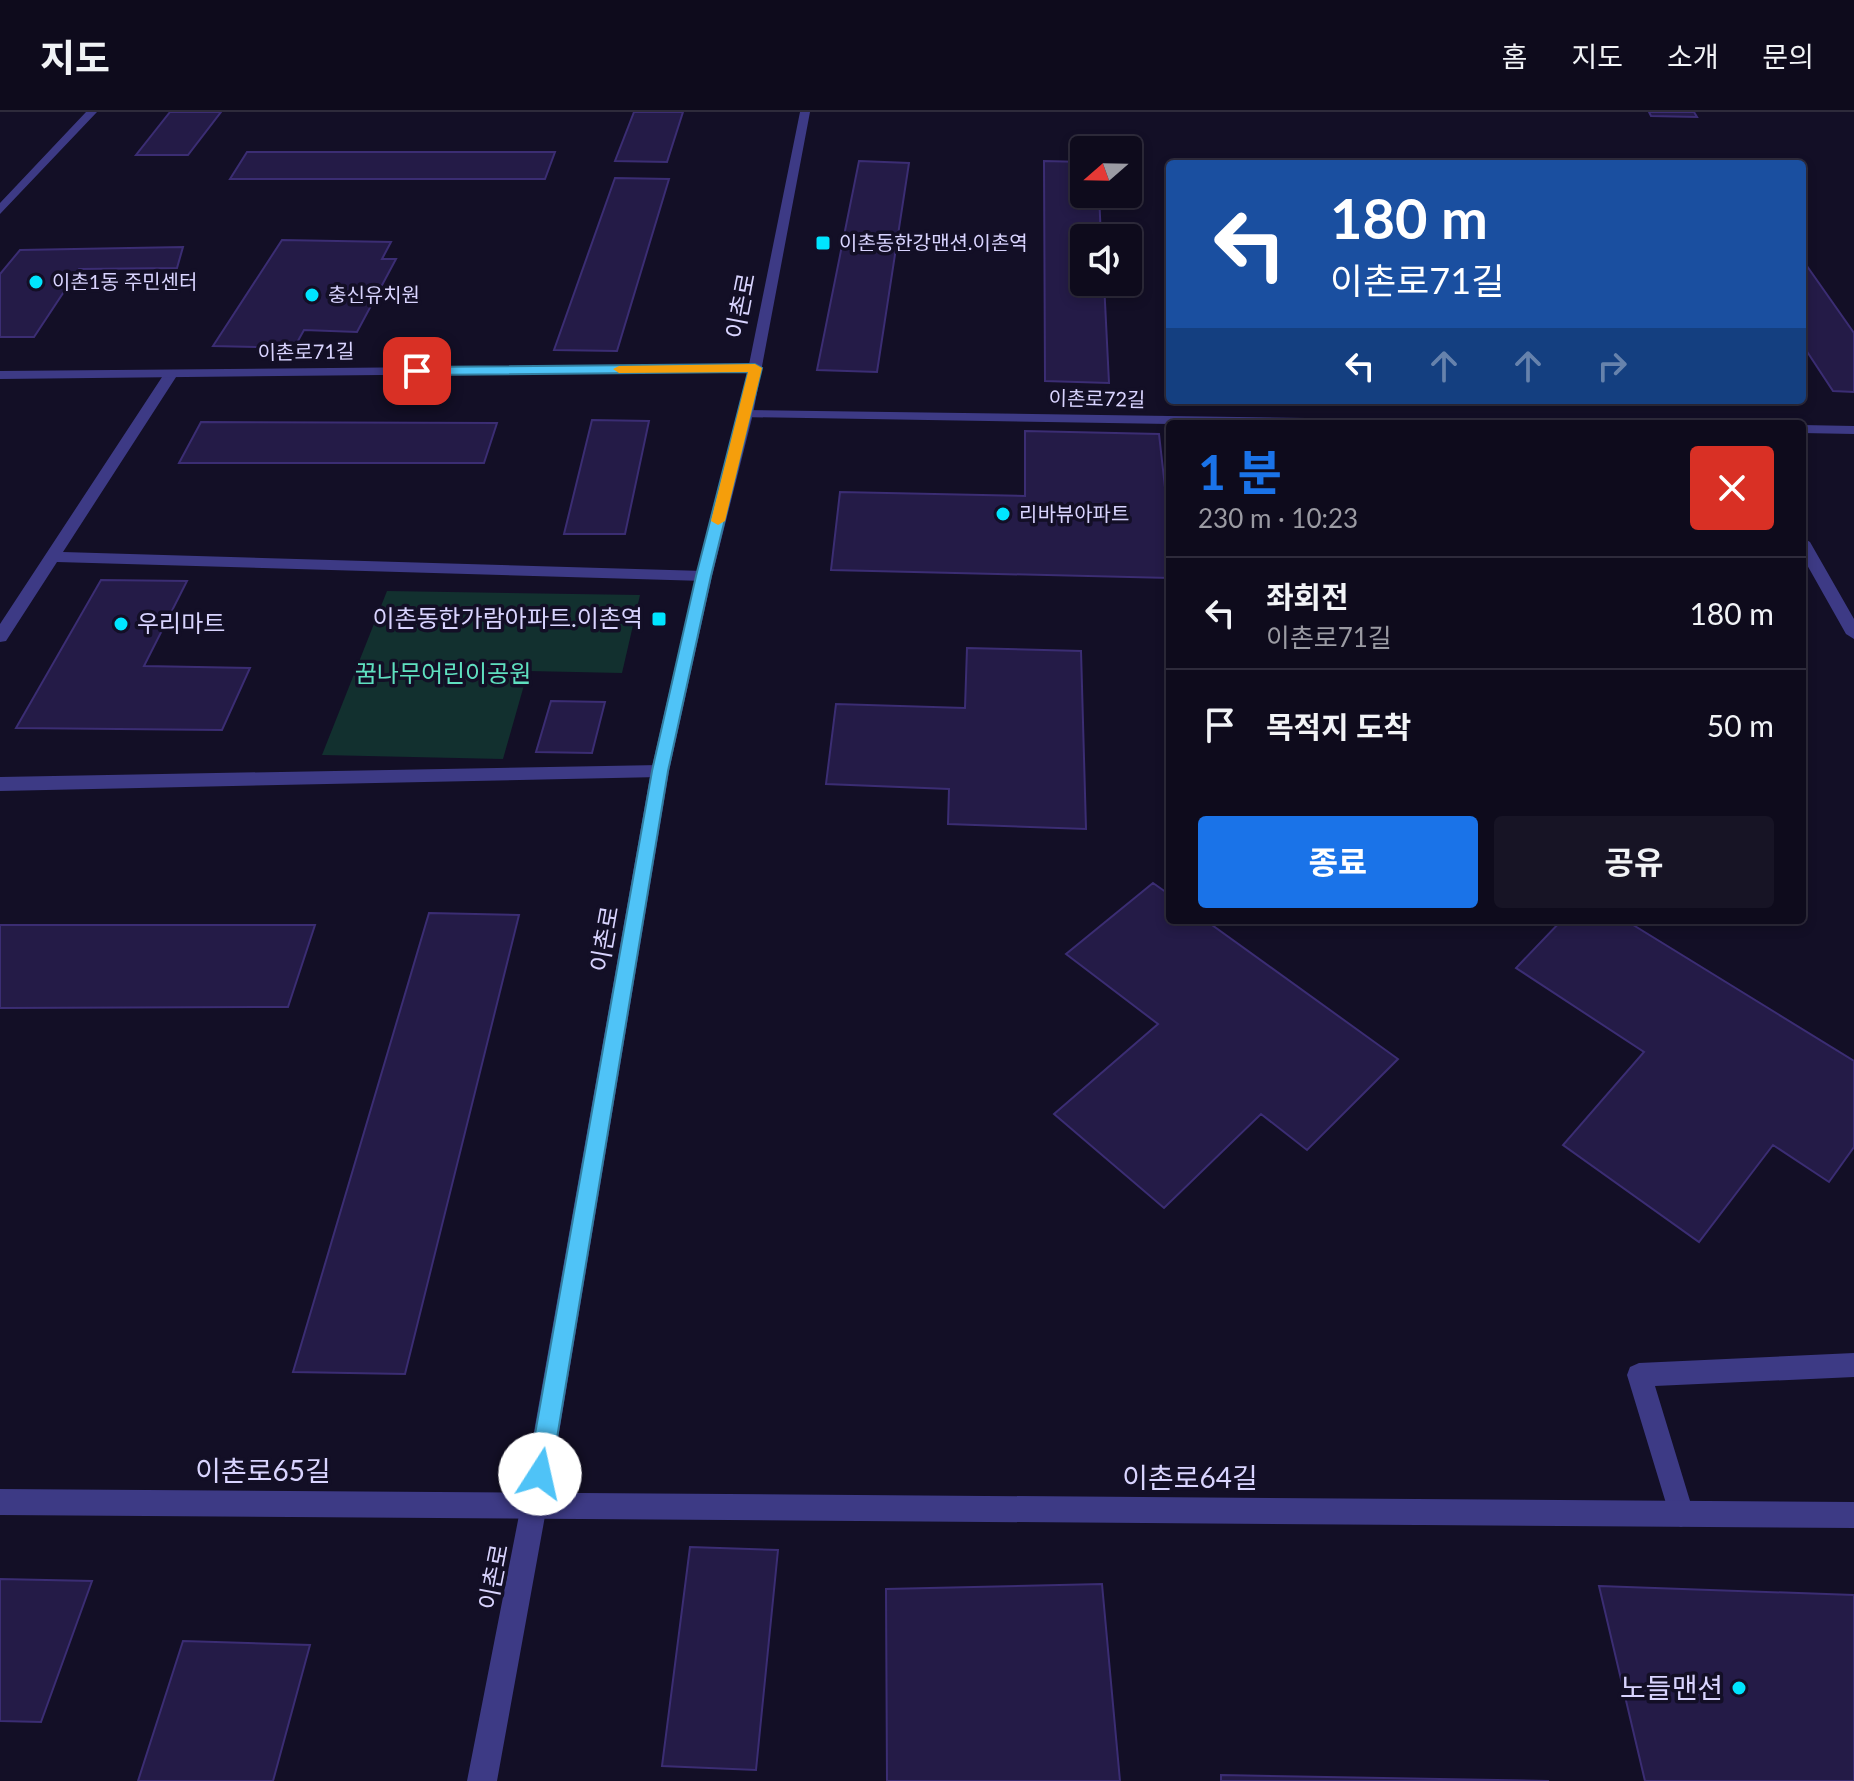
<!DOCTYPE html>
<html lang="ko">
<head>
<meta charset="utf-8">
<style>
	:root { --surface:#0e0b1c; --page:#171425; --text:#f1f3f6; --muted:#9b9ba3; --line:#2e2b3b; --accent:#1a73e8 }
	body { margin:0; font-family:Lato,"Noto Sans KR",sans-serif; background:var(--page); color:var(--text); height:100vh; display:flex; flex-direction:column; font-size:30px; white-space:nowrap }
	* { box-sizing:border-box; margin:0 }
	p { font-size:26px; color:var(--muted) }
	.icon { flex:none; width:44px; height:44px; fill:none; stroke:currentColor; stroke-width:2; stroke-linecap:round; stroke-linejoin:round }
	.map { position:relative; flex:1; overflow:hidden }
	.sheet { position:absolute; left:1166px; top:308px; width:640px; height:504px; display:flex; flex-direction:column; background:var(--surface); border-radius:8px; box-shadow:0 4px 12px #0003,0 0 0 2px var(--line) }
	.sheet>* { flex:none }
	.hud { position:absolute; left:1166px; top:48px; width:640px; height:244px; border-radius:8px; box-shadow:0 4px 12px #0003,0 0 0 2px var(--line); background:#1a4fa0; color:#fff; overflow:hidden }
	.needle { width:52px; rotate:250deg }
	.buttons { position:absolute; left:1070px; top:24px; display:grid; gap:16px }
	.buttons a { display:grid; place-items:center; width:72px; height:72px; border-radius:8px; background:var(--surface); box-shadow:0 4px 12px #0003,0 0 0 2px var(--line); font-size:40px }
	.pin { position:absolute; display:grid; place-items:center; width:68px; height:68px; color:#fff; margin:-34px; border-radius:16px; box-shadow:0 4px 12px #0006 }
	.me { position:absolute; width:88px; margin:-44px; rotate:10deg; stroke-linejoin:round; filter:drop-shadow(0 0 6px #0008) }
	.turn { display:flex; align-items:center; gap:28px; height:168px; padding:0 32px; font-size:36px }
	.turn .icon { width:104px; height:104px; stroke-width:2.5 }
	.turn b { display:block; font-size:56px; line-height:68px }
	.lanes { display:flex; align-items:center; height:76px; padding:0 32px; background:#0003; justify-content:center; gap:40px; direction:ltr }
	.lanes .off { opacity:.35 }
	.round { display:grid; place-items:center; flex:none; width:84px; height:84px; border-radius:8px; background:var(--page) }
	.summary { display:flex; align-items:center; justify-content:space-between; height:136px; padding:0 32px }
	h1 { font-size:48px; font-weight:700; line-height:60px; color:var(--accent) }
	.primary-button { display:flex; gap:16px; margin-top:auto; padding:16px 32px }
	.primary-button a { flex:1; height:92px; border-radius:8px; background:var(--accent); color:#fff; font-size:32px; font-weight:700; line-height:92px; text-align:center }
	.primary-button a+a { background:var(--page); color:var(--text) }
	ul { padding:0; list-style:none }
	li { display:flex; align-items:center; gap:24px; height:112px; padding:0 32px; border-top:2px solid var(--line) }
	li div { flex:1 }
	li b { display:block; font-size:30px }
	li em { font-style:normal }
	header { display:flex; align-items:center; gap:48px; box-sizing:border-box; height:112px; padding:0 40px; background:var(--surface); border-bottom:2px solid var(--line) }
	header strong { font-size:38px }
	nav { display:flex; gap:44px; margin-inline-start:auto; font-size:28px }
	.map>svg:first-child { display:block }
	.green { fill:#12302f }
	.building { fill:#241b47; stroke:#3b2d73; stroke-width:2 }
	.lines { fill:none; stroke-linecap:round; stroke-linejoin:round }
	.service { fill:#3d3a85; fill-rule:evenodd }
	.minor { fill:#3d3a85; fill-rule:evenodd }
	.tertiary { fill:#3d3a85; fill-rule:evenodd }
	.route { fill:#4fc3f7; stroke:#337fa1; stroke-width:2 }
	.slow { fill:#f59e0b }
	.poi-dot { fill:#00e5ff; stroke:#130f26; stroke-width:3 }
	.labels { text-anchor:middle; stroke-width:7; stroke-linejoin:round; paint-order:stroke }
	.far-poi-label { font-size:20px; fill:#d9d4ff; stroke:#130f26; text-anchor:start }
	.far-street-label { font-size:20px; fill:#d9d4ff; stroke:#130f26 }
	.street-label { font-size:24px; fill:#d9d4ff; stroke:#130f26 }
	.poi-label { font-size:24px; fill:#d9d4ff; stroke:#130f26; text-anchor:end }
	.park-label { font-size:24px; fill:#5fe0c0; stroke:#130f26 }
	.near-street-label { font-size:28px; fill:#d9d4ff; stroke:#130f26 }
	.near-poi-label { font-size:28px; fill:#d9d4ff; stroke:#130f26; text-anchor:end }
</style>
</head>
<body>
<header>
<strong>지도</strong>
<nav><a>홈</a><a>지도</a><a>소개</a><a>문의</a></nav>
</header>
<div class="map">
<svg width="1854" height="1669" viewBox="0 0 1854 1669">
	<rect width="100%" height="100%" fill="#130f26"/>
	<!-- green -->
	<path class="green" d="M387,479L640,483L622,561L528,559L503,647L322,643Z"/>
	<!-- building -->
	<path class="building" d="M170,0H221L188,43H136Z
		M634,0H683L667,50L615,49Z
		M1649,0H1694L1697,5L1651,4Z
		M247,40H555L545,67H230Z
		M859,49L909,51L877,260L817,258Z
		M1044,49L1084,50V82H1099L1101,126H1084V170H1104L1109,271L1045,269Z
		M615,66L669,67L617,239L554,238Z
		M282,128L391,130L382,147H396L357,220L304,218L294,236L213,234Z
		M183,135L177,156L79,157L34,225H0V162L20,138Z
		M1802,147L1854,221V280L1833,279L1802,232Z
		M592,308L649,309L625,422H564Z
		M201,310L497,311L484,351H179Z
		M1025,319L1159,322L1170,420V466L831,458L840,380L1025,384Z
		M101,468L187,469L144,554L250,556L222,618L16,616Z
		M967,536L1081,539L1086,717L948,712L949,677L826,672L836,592L965,596Z
		M551,589L605,590L592,641L536,640Z
		M1153,771L1170,783V808H1205L1398,947L1307,1038L1261,1002L1164,1096L1054,1002L1158,912L1066,842Z
		M429,801L519,803L405,1262L293,1260Z
		M1562,808H1625L1854,949V1035L1829,1070L1773,1033L1699,1130L1563,1033L1644,940L1516,856Z
		M0,813H315L288,895L0,896Z
		M690,1435L778,1438L756,1658L662,1654Z
		M0,1467L92,1469L41,1610L0,1609Z
		M1102,1472L1120,1669H887L886,1477Z
		M1599,1474L1854,1483V1669H1645Z
		M183,1529L310,1533L273,1669H138Z
		M1221,1663L1549,1669H1221Z"/>
	<g class="lines">
		<!-- service -->
		<path class="service" d="M171,258L178,262L63,440L704,459L712,464L704,469L57,450L6,529L0,530V512L164,262Z
			M660,653L669,659L660,665L0,679V665Z
			M1854,1241V1265L1655,1274L1694,1402L1690,1411L1681,1415L1672,1411L1627,1263L1630,1255L1639,1251Z"/>
		<!-- minor -->
		<path class="minor" d="M86,0H97L0,102V91Z
			M755,252L762,256L760,259L0,267V259Z
			M746,298L1448,308L1455,312H1170L741,305V299Z
			M1802,313L1854,314V322L1802,321Z
			M1802,425L1810,430L1854,507V527L1846,522L1802,444Z
			M0,1377L1854,1390V1416L0,1403Z"/>
		<!-- tertiary -->
		<path class="tertiary" d="M800,0H810L753,302L712,464L669,659L547,1393L497,1669H467L521,1393L651,659L696,464L739,302Z"/>
	</g>
	<!-- route -->
	<path class="route" d="M755,252L762,256L711,464L668,659L551,1362L548,1370L540,1374L531,1370L528,1362L652,659L696,464L748,260L417,263L411,259L417,255Z"/>
	<!-- slow -->
	<path class="slow" d="M755,252L762,256L725,409L718,413L711,409L748,260L619,261L613,257L619,254Z"/>
	<!-- markers -->
	<g class="poi-dot">
		<rect x="815" y="123" width="16" height="16" rx="4"/>
		<circle cx="36" cy="170" r="8"/>
		<circle cx="312" cy="183" r="8"/>
		<circle cx="1003" cy="402" r="8"/>
		<rect x="651" y="499" width="16" height="16" rx="4"/>
		<circle cx="121" cy="512" r="8"/>
		<circle cx="1739" cy="1576" r="8"/>
	</g>
	<g class="labels">
		<!-- far-poi labels -->
		<g class="far-poi-label">
			<text x="839" y="138">이촌동한강맨션.이촌역</text>
			<text x="52" y="177">이촌1동 주민센터</text>
			<text x="328" y="190">충신유치원</text>
			<text x="1019" y="409">리바뷰아파트</text>
		</g>
		<!-- far-street labels -->
		<g class="far-street-label">
			<text transform="translate(306 240) rotate(-1)" y="7">이촌로71길</text>
			<text transform="translate(1097 287) rotate(1)" y="7">이촌로72길</text>
		</g>
		<!-- street labels -->
		<g class="street-label">
			<text transform="translate(741 194) rotate(-79)" y="8">이촌로</text>
			<text transform="translate(605 827) rotate(-80)" y="8">이촌로</text>
			<text transform="translate(494 1465) rotate(-79)" y="8">이촌로</text>
		</g>
		<!-- poi labels -->
		<g class="poi-label">
			<text x="643" y="515">이촌동한가람아파트.이촌역</text>
			<text x="137" y="520" text-anchor="start">우리마트</text>
		</g>
		<!-- park labels -->
		<g class="park-label">
			<text x="443" y="570">꿈나무어린이공원</text>
		</g>
		<!-- near-street labels -->
		<g class="near-street-label">
			<text x="263" y="1369">이촌로65길</text>
			<text x="1190" y="1376">이촌로64길</text>
		</g>
		<!-- near-poi labels -->
		<g class="near-poi-label">
			<text x="1723" y="1586">노들맨션</text>
		</g>
	</g>
</svg>
<div class="buttons">
<a><svg class="needle" viewBox="-14 -14 28 28"><path d="M0-13l5 13h-10z" fill="#e53935"/><path d="M0 13l5-13h-10z" fill="#9b9ba3"/></svg></a>
<a><svg class="icon" aria-label="sound" viewBox="0 0 24 24"><path d="M4 9h4l5-4v14l-5-4H4zM17 9q2 3 0 6"/></svg></a>
</div>
<div class="pin" style="left:417px;top:259px;background:#d93025"><svg class="icon" aria-label="arrive" viewBox="0 0 24 24"><path d="M6 21V4h12l-3 4 3 4H6"/></svg></div>
<svg class="me" style="left:540px;top:1362px" viewBox="-20 -20 40 40"><circle r="19" fill="#fff"/><path d="M0-13L10 11 0 6-10 11z" fill="#4fc3f7"/></svg>
<div class="hud">
<div class="turn"><svg class="icon" aria-label="left" viewBox="0 0 24 24"><path d="M17 20v-9H6M10 6l-5 5 5 5"/></svg><div><b>180 m</b>이촌로71길</div></div>
<div class="lanes"><svg class="icon" aria-label="left" viewBox="0 0 24 24"><path d="M17 20v-9H6M10 6l-5 5 5 5"/></svg><svg class="icon off" aria-label="ahead" viewBox="0 0 24 24"><path d="M12 20V5M6 11l6-6 6 6"/></svg><svg class="icon off" aria-label="ahead" viewBox="0 0 24 24"><path d="M12 20V5M6 11l6-6 6 6"/></svg><svg class="icon off" aria-label="right" viewBox="0 0 24 24"><path d="M7 20v-9h11M14 6l5 5-5 5"/></svg></div>
</div>
<section class="sheet">
<div class="summary"><div><h1>1 분</h1><p>230 m · 10:23</p></div><a class="round" style="background:#d93025;color:#fff"><svg class="icon" aria-label="close" viewBox="0 0 24 24"><path d="M6 6l12 12M18 6L6 18"/></svg></a></div>
<ul>
<li><svg class="icon" aria-label="left" viewBox="0 0 24 24"><path d="M17 20v-9H6M10 6l-5 5 5 5"/></svg><div><b>좌회전</b><p>이촌로71길</p></div><em>180 m</em></li>
<li><svg class="icon" aria-label="arrive" viewBox="0 0 24 24"><path d="M6 21V4h12l-3 4 3 4H6"/></svg><div><b>목적지 도착</b></div><em>50 m</em></li>
</ul>
<div class="primary-button"><a>종료</a><a>공유</a></div>
</section>
</div>
</body>
</html>
